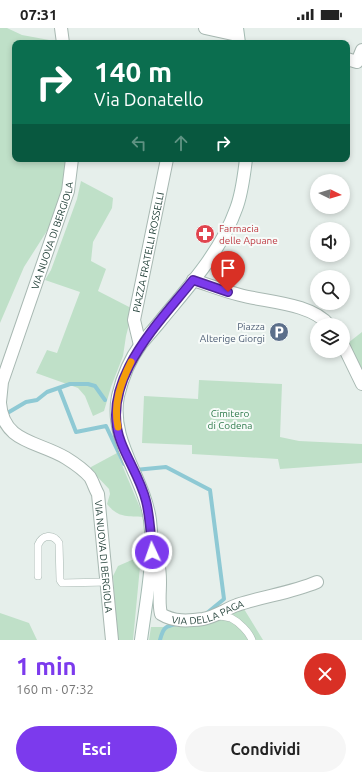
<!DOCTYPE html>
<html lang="it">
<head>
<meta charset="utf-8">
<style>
	:root { --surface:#fff; --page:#f6f6f6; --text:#222; --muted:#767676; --accent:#7c3aed }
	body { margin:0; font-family:Ubuntu,sans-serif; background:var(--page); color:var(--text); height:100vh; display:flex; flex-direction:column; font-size:15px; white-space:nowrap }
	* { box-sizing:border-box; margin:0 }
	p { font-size:13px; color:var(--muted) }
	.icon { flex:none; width:22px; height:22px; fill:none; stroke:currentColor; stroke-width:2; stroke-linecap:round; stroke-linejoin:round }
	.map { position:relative; height:612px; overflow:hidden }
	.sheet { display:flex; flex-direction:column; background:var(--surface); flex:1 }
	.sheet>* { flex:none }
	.guide { position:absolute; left:12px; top:12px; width:338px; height:122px; border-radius:8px; box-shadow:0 2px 6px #0003; background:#0b6e4f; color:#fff; overflow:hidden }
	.needle { width:26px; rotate:95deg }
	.tools { position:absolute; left:310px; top:146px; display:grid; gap:8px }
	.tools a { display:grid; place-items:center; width:40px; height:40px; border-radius:50%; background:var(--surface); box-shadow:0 2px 6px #0003; font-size:20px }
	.pin { position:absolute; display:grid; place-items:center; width:34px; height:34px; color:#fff; margin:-41px -17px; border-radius:50% 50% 50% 0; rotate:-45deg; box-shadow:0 0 4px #0007 }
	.pin .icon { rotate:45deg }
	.me { position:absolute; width:44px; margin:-22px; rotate:357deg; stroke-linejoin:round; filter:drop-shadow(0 0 3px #0008) }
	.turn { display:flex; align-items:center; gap:14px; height:84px; padding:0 16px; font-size:18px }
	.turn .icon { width:52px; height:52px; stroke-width:2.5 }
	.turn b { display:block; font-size:28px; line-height:34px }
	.lanes { display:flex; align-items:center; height:38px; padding:0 16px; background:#0003; justify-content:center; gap:20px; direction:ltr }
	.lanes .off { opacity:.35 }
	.round { display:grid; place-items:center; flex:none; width:42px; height:42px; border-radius:21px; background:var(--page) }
	.overview { display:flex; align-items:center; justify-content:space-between; height:68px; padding:0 16px }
	h1 { font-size:24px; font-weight:600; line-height:30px; color:var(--accent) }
	.button { display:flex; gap:8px; margin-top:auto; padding:8px 16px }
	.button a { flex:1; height:46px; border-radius:24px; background:var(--accent); color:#fff; font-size:16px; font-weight:600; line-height:46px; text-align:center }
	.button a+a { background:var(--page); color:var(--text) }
	.status { display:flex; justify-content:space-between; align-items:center; height:28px; padding:0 20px; background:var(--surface); direction:ltr }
	.status svg { height:11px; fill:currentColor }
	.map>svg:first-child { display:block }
	.green { fill:#bfe0c8 }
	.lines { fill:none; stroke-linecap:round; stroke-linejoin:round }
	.stream { stroke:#8ec9d4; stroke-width:4 }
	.lane-casing { stroke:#a8b8b2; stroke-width:8 }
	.street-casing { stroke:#a8b8b2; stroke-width:14 }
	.secondary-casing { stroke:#a4bbb3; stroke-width:14 }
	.lane { stroke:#fff; stroke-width:7 }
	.street { stroke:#fff; stroke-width:12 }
	.secondary { stroke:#fff; stroke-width:12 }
	.route-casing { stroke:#51269a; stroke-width:10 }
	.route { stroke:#7c3aed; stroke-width:7 }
	.slow { stroke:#f59e0b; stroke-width:7 }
	.labels { text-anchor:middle; stroke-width:4; stroke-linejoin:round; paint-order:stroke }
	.health-label { font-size:10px; fill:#be3a42; stroke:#f7fbf9; text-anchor:start }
	.street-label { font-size:10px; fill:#24423a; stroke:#f7fbf9 }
	.service-label { font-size:10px; fill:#4e5e75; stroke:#f7fbf9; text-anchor:end }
	.park-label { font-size:10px; fill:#2d7a4b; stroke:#f7fbf9 }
</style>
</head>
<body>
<div class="status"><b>07:31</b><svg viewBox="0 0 49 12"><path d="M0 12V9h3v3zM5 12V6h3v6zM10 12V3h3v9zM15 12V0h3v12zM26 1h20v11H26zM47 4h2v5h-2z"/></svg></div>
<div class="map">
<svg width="362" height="612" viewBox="0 0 362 612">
	<rect width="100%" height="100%" fill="#e6efeb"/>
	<!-- green -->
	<path class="green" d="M0,0H7L22,7L60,14L15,15V131H69L59,184L24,239L0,295Z
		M81,153L113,170L112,180L93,214L91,233L106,241L98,263L133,281L126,308L123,328L111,359L104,383L93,388L85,368L78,360L36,345L47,322L57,325L80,264L45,252L51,242L77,171Z
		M362,304V341L348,315Z
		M199,352L282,356L280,409L299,413L362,416V435L280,441L278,431L192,426V417L142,415L144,368L198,371Z
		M117,425L141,482L143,489C127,488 118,490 107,476L110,466L109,461L91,442V439Z
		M141,528L133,612H118L113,548L118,538Z
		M244,581L263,612H149L151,599H185L207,594Z
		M0,585L29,595L37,612H0Z"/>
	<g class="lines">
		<!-- stream -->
		<path class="stream" d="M59,360L76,404L106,398L124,436
			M4,387L26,374L37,372L47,364L70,356H88L95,358L105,372
			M135,442L166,439L210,462L224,571L207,585
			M160,612C163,600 165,598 177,596"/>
		<defs>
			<path id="lane" d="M38,548V517C42,507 53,505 59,515L60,552L62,555L107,554
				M217,588C221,588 227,589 231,590C239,594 249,604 252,612"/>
			<g id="street">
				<path d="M61,0L63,15"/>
				<path d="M205,0L237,7"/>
				<path d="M347,31L357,34L362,22"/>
				<path d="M193,252C209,257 224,263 240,267C266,274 311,275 329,297"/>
				<path id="s1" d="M140,317L134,292L167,131"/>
				<path d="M343,317L362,356"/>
				<path id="s2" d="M0,374L2,354L68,163L72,131"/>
				<path id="s3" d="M0,375C3,415 38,413 66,430C74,435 84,442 90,449C93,454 95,461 98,466L112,612"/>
				<path id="s4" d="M152,524C154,528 156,532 158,535C163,552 157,570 161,586C174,594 188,593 203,591C215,589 226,581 237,577C264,568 291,565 317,554"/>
			</g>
			<path id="secondary" d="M237,0L239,15
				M141,612C146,573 155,532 150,492C144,449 109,413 118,368C122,351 130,331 141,316C148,307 156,299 162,291C190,257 221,223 236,181C242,166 244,147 246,131"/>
		</defs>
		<!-- lane casing -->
		<use href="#lane" class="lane-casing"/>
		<!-- street casing -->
		<use href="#street" class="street-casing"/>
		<!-- secondary casing -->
		<use href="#secondary" class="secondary-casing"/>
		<!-- lane -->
		<use href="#lane" class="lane"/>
		<!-- street -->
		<use href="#street" class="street"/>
		<!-- secondary -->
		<use href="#secondary" class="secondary"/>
	</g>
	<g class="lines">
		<defs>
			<path id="route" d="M152,524C151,507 150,489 146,473C141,452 128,433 121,414C98,354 159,295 193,252L228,264"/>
		</defs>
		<!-- route casing -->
		<use href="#route" class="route-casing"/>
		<!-- route -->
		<use href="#route" class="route"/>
		<!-- slow -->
		<path class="slow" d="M118,399C113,376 121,354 131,334"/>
	</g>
	<!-- icons -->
	<defs>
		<symbol id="pharmacy-disc" viewBox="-11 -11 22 22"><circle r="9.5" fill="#e0444e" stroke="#f7fbf9"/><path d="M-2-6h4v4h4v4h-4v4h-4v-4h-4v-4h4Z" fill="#fff"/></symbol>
		<symbol id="parking-disc" viewBox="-11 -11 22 22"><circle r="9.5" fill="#5c6f8a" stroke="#f7fbf9"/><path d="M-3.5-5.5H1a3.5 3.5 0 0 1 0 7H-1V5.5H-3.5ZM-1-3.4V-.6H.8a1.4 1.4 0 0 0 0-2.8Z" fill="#fff"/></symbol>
	</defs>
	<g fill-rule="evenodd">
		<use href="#pharmacy-disc" x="194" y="195" width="22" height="22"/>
		<use href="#parking-disc" x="268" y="293" width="22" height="22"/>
	</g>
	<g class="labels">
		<!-- health labels -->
		<g class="health-label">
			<text x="219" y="204">Farmacia<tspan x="219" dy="12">delle Apuane</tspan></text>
		</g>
		<!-- street labels -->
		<g class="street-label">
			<text dy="4" stroke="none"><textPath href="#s2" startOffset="175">VIA NUOVA DI BERGIOLA</textPath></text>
			<text dy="4" stroke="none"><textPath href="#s1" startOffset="95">PIAZZA FRATELLI ROSSELLI</textPath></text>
			<text dy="4" stroke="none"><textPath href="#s3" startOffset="204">VIA NUOVA DI BERGIOLA</textPath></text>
			<text dy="4" stroke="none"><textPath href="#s4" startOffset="113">VIA DELLA PAGA</textPath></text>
		</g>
		<!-- service labels -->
		<g class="service-label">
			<text x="265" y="302">Piazza<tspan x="265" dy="12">Alterige Giorgi</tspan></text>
		</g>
		<!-- park labels -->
		<g class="park-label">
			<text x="230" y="389">Cimitero<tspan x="230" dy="12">di Codena</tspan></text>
		</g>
	</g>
</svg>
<div class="tools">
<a><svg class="needle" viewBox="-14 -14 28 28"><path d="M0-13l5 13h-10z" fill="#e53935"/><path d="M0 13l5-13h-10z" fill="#767676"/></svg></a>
<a><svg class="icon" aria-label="sound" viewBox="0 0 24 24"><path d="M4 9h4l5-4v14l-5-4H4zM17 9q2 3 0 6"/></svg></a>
<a><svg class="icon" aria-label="search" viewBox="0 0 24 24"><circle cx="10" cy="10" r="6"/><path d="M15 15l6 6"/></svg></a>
<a><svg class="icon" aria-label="layers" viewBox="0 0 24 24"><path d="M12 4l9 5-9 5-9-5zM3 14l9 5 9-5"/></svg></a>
</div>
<div class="pin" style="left:228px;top:264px;background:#d93025"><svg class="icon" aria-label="arrive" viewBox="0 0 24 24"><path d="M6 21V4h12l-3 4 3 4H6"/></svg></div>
<svg class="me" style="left:152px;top:524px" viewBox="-20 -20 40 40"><circle r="17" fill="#7c3aed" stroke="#fff" stroke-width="3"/><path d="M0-11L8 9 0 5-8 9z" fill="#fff"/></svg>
<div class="guide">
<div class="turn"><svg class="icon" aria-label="right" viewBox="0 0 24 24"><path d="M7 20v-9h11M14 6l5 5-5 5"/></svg><div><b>140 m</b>Via Donatello</div></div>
<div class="lanes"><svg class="icon off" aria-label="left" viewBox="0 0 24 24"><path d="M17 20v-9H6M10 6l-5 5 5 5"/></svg><svg class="icon off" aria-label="ahead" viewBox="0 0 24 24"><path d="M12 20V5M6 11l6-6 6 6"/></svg><svg class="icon" aria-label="right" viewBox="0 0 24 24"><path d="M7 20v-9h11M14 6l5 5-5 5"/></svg></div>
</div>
</div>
<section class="sheet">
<div class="overview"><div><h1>1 min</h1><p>160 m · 07:32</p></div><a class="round" style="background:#d93025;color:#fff"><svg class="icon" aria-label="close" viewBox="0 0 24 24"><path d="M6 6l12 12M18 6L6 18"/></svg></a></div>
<div class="button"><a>Esci</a><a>Condividi</a></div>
</section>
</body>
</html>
